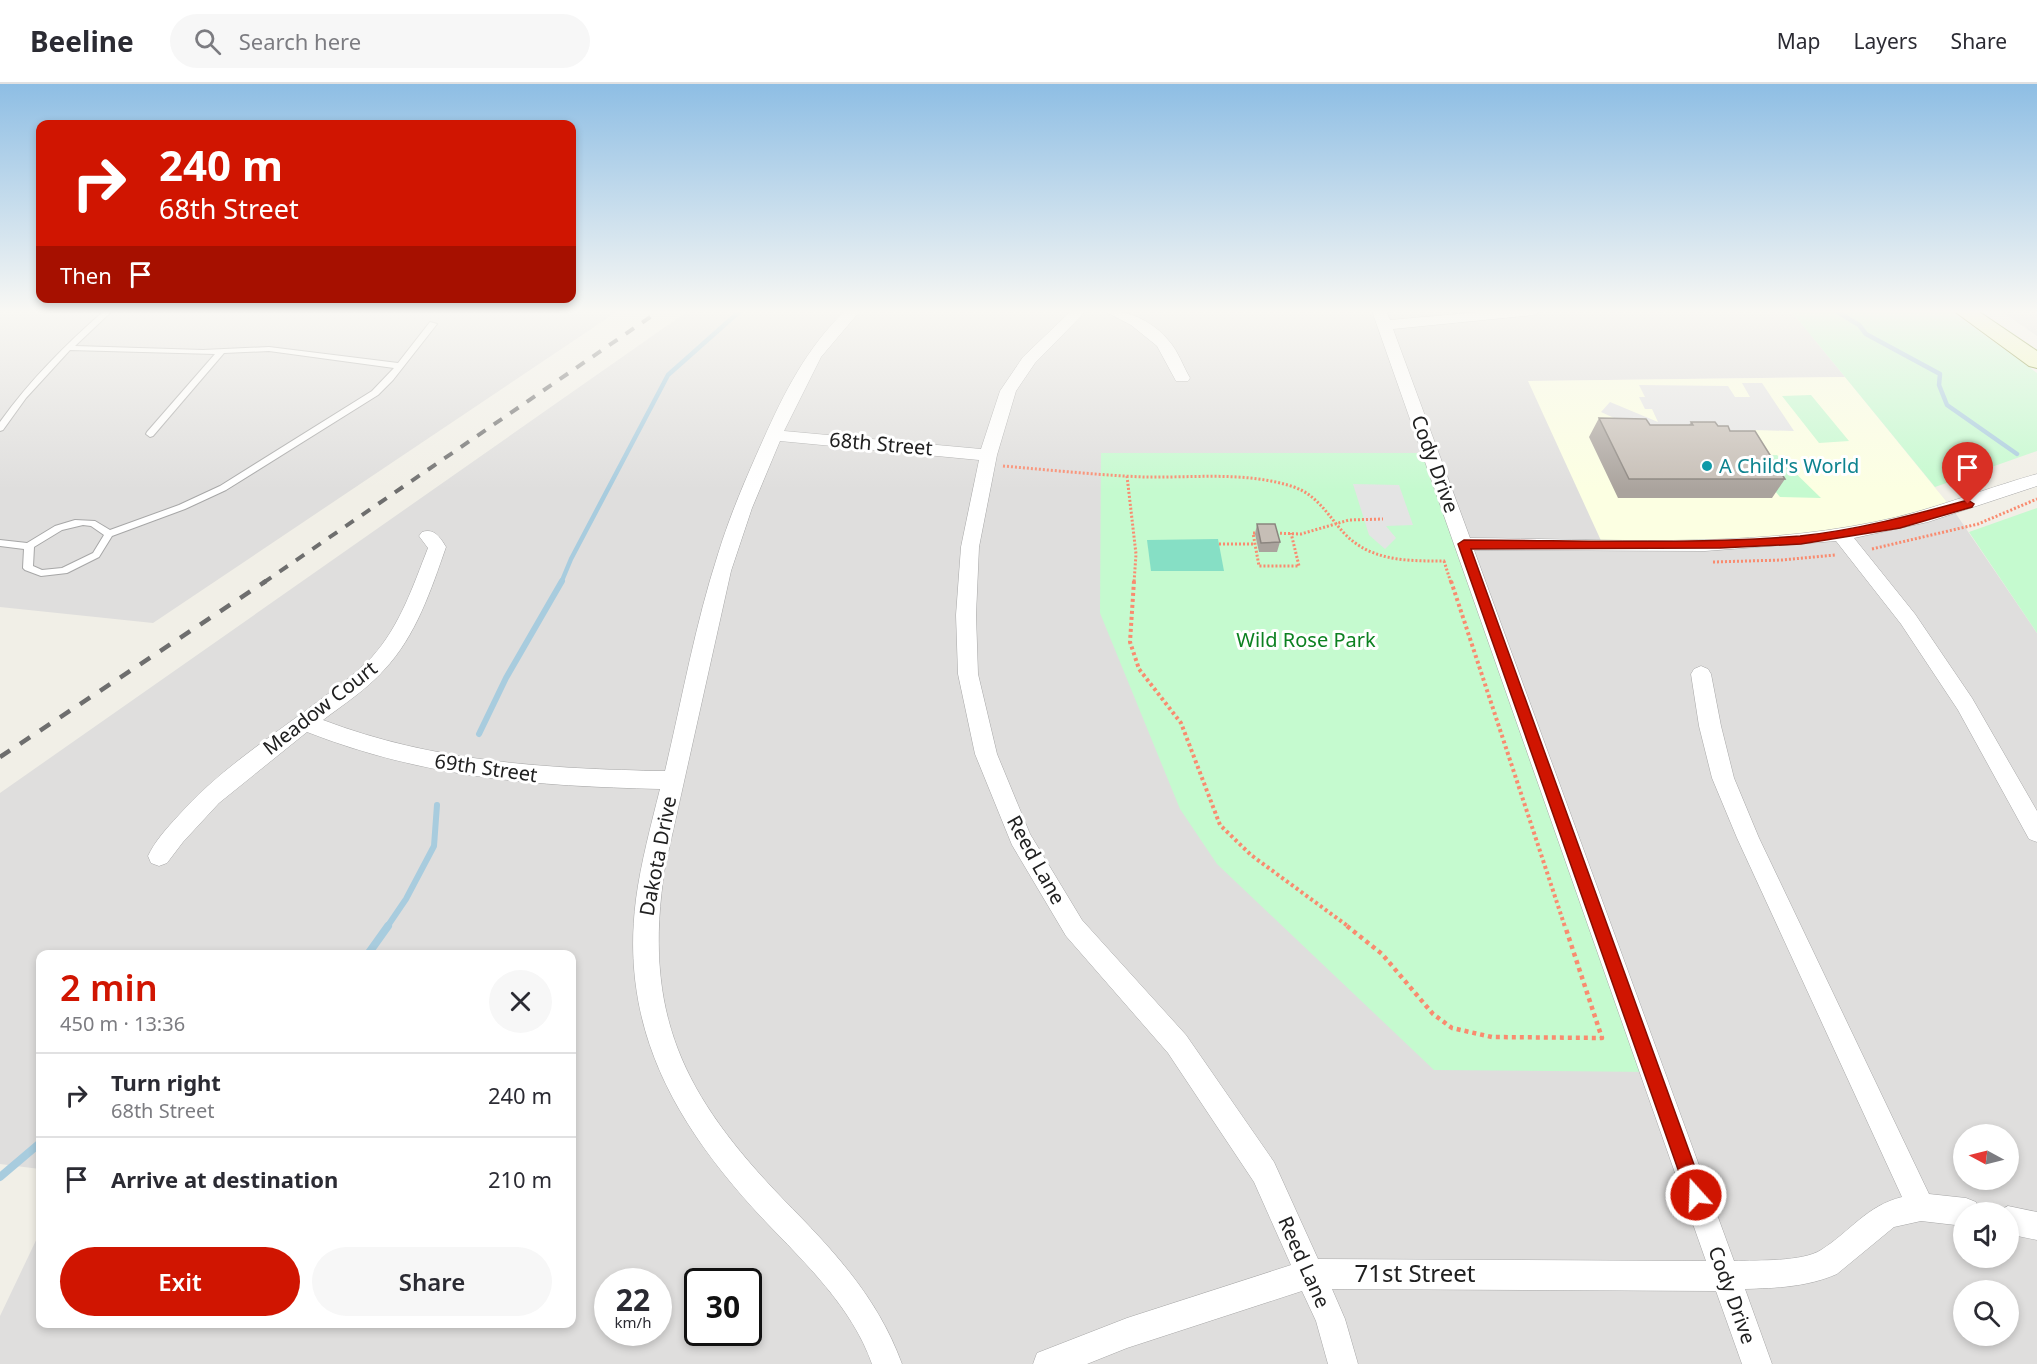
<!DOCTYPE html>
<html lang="en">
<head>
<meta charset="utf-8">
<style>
	:root { --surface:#fff; --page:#f7f7f7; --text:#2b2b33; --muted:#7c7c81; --line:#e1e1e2; --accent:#d01501 }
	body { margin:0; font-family:"Noto Sans",sans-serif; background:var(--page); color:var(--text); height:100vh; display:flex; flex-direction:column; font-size:22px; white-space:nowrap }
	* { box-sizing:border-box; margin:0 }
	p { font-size:20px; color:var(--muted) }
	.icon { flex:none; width:33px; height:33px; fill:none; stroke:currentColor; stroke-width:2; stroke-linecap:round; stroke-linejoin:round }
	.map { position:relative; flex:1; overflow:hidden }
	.details { position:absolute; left:36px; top:866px; width:540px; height:378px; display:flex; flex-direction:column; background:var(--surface); border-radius:12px; box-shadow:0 3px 9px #0003 }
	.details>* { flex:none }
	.banner { position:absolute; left:36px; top:36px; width:540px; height:183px; border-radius:12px; box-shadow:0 3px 9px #0003; background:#d01501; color:#fff; overflow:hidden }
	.needle { width:39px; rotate:277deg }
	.controls { position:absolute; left:1953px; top:1040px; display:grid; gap:12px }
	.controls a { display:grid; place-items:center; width:66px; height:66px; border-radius:50%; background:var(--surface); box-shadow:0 3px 9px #0003; font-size:30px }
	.speed { position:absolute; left:594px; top:1184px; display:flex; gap:12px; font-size:30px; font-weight:700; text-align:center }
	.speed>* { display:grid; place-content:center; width:78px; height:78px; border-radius:50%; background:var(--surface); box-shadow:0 3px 9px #0003; line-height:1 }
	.speed small { font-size:15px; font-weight:400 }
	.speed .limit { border:3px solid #111; border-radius:9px; background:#fff; color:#111 }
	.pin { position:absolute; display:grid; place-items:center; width:51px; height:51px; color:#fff; margin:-62px -26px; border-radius:50% 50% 50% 0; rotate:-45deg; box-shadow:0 0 6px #0007 }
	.pin .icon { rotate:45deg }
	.me { position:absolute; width:66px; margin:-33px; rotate:340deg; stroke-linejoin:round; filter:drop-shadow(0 0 4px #0008) }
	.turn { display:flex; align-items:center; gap:21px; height:126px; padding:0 24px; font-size:27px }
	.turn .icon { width:78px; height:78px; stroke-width:2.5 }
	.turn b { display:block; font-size:42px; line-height:51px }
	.then { display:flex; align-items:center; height:57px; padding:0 24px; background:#0003; gap:12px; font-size:22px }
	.round { display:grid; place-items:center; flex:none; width:63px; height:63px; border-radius:32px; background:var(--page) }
	.overview { display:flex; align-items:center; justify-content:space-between; height:102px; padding:0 24px }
	h1 { font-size:36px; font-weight:600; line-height:45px; color:var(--accent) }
	.primary-button { display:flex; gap:12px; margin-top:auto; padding:12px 24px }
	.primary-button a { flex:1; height:69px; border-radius:36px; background:var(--accent); color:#fff; font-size:24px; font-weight:600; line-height:69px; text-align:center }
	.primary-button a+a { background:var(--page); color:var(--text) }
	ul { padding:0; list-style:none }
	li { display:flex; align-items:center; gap:18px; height:84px; padding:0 24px; border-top:2px solid var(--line) }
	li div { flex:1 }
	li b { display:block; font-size:22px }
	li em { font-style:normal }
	header { display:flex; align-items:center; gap:36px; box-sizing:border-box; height:84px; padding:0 30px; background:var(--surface); border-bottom:2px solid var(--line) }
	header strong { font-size:28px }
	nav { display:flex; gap:33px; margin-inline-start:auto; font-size:21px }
	.search { width:420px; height:54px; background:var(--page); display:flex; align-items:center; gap:15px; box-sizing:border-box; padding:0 21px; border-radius:33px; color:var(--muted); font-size:22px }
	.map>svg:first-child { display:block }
	.residential { fill:#dfdedd; fill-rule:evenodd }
	.education { fill:#fcffe2 }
	.park { fill:#c5facf }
	.pitch { fill:#86dfc5 }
	.parking { fill:#e4e4e4 }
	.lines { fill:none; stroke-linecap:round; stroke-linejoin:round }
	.stream-far2 { stroke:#a8ccde; stroke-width:4.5 }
	.stream-far1 { stroke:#a8ccde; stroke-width:6 }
	.stream { stroke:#a8ccde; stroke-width:8 }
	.service-casing { stroke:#a7a7a7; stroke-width:2 }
	.minor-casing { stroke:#a7a7a7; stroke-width:1 }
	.secondary-casing { stroke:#627a05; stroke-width:2 }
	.path-far2 { stroke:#f98b6f; stroke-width:3; stroke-dasharray:2 2; stroke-linecap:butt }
	.path-far1 { stroke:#f98b6f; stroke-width:4; stroke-dasharray:3 3; stroke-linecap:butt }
	.path { stroke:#f98b6f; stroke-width:4.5; stroke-dasharray:4 4; stroke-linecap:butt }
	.service { fill:#fff; fill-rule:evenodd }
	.minor { fill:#fff; fill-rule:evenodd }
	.secondary { fill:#f0fabc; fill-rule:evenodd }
	.rail-far1 { stroke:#6e6e6e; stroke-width:4; stroke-dasharray:10 10; stroke-linecap:butt }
	.rail { stroke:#6e6e6e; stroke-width:4.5; stroke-dasharray:12 12; stroke-linecap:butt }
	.wall { fill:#aaa39d }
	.building { fill:#c6beb6; stroke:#8b857f; stroke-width:1.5 }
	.route { fill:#d01501; stroke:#870e01; stroke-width:1.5 }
	.culture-dot { fill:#0f9aa8; stroke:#fff; stroke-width:2 }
	.labels { text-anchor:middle; stroke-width:6; stroke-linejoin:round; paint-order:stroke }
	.street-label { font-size:20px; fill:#202020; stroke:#fff }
	.culture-label { font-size:20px; fill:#0d838f; stroke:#fff; text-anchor:start }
	.park-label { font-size:20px; fill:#0c8121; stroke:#fff }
	.near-street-label { font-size:24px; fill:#202020; stroke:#fff }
</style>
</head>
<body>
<header>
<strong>Beeline</strong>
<div class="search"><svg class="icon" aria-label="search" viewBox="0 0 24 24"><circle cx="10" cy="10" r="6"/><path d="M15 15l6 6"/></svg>Search here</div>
<nav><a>Map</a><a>Layers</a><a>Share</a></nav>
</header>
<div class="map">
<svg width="2037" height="1280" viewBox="0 0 2037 1280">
	<rect width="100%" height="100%" fill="#f1efe7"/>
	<!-- residential -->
	<path class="residential" d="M0,227H618L153,539L0,523Z
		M688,227H1791L1845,293L1529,297L1954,427L2037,549V1280H0V1232L40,1148V1239H572V870H40V1085L0,1080V709ZM1964,1050H2008V1095H1964ZM1964,1128H2008V1173H1964ZM608,1197H658V1248H608ZM698,1197H748V1248H698ZM1964,1206H2008V1251H1964Z
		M2001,227H2037V252Z"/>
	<!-- education -->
	<path class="education" d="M1845,293L1954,427L1801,456L1603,461L1528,297Z"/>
	<!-- park -->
	<path class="park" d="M1791,227H1951L2037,289V367L1935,403Z
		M1811,311L1849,357L1819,359L1782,312Z
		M1101,369H1431L1653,988L1434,986L1217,780L1180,725L1100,529Z
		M1777,371L1821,414L1780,413L1746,372Z
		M2037,424V549L1969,448Z"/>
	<!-- pitch -->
	<path class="pitch" d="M1218,455L1224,487H1151L1147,456Z"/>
	<!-- parking -->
	<path class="parking" d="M1742,299H1762L1794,347L1753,346L1757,352L1636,344L1601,328L1610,318L1658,338L1652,325H1645L1639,313H1645L1639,301L1728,302L1735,313H1750Z
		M1353,400L1399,401L1413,441L1386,442L1396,454L1385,465L1369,451Z"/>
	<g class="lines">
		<!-- stream-far2 -->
		<path class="stream-far2" d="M1836,227L1859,241L1866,250L1940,290L1939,301L1947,321L2017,370
			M561,499L571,475L668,291L740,227"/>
		<!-- stream-far1 -->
		<path class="stream-far1" d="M479,650L506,594L562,497
			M387,843L406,815L434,762L437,721"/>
		<!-- stream -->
		<path class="stream" d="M368,870L388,842
			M0,1093L40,1059"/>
		<defs>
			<path id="service" d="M104,227H112L75,262L203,266L269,263L398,279L430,238L437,240L393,296L378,311L226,406L185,425L112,452L99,473L67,489L41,492L25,486L23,484L24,465L0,462V456L27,459L55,442L75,436L95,437L110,446L179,421L220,402L372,307L394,284L269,267L224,269L153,352L150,353L146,350L147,348L215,270L70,266L26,314L3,346L0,347V338C30,296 66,260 104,227ZM83,441L91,442L104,451L93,469L62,484L42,486L33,482L34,463L62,446Z"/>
			<path id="minor" d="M845,227H860L821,273L784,347L981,365L1000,307L1023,273L1071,227H1086L1035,279L1016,307L997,371L979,463L976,531L978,590L997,670L1030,750L1082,836L1186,951L1274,1078L1318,1175L1706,1177L1372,227H1386L1390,236L1491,227H1541L1534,231L1393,245L1470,454C1604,455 1743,465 1875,438C1931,427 1983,405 2037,390V402L1928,438L1854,454L1915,530L1972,614L2037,727V758L2029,755L1958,626L1901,540L1836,457L1705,467L1474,466L1734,1177C1758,1176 1802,1178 1821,1166C1851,1147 1866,1122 1902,1113L1737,754L1712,694L1699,642L1691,590L1694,585L1701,582L1708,585L1711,590L1721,642L1734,694L1759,754L1929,1110L1966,1114L1976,1118L1980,1128H1964V1142L1921,1137L1894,1143L1837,1190C1807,1203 1777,1204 1745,1205L1772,1280H1742L1716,1207L1332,1205L1345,1235L1358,1280H1328L1316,1237L1302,1207L1127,1264L1087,1280H1033L1037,1269L1127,1234L1291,1181L1254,1098L1168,969L1066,852L1012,761L975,670L958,590L956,531L961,463L979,376L780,357L752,424L731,487L665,783C642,930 683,1011 783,1115C833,1166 877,1212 902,1280H872C852,1223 805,1179 764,1136C678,1044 619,947 636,815C641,778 651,741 660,705C535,702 425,694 307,648L219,719L183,758L167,779L159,782L151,779L148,772C155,757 167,744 178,732C215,690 263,658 308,625C330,608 353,593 372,573C400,542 413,502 428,464L419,452L422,448C434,444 440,453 446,463C431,506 416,552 384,586C366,606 344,620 323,636C433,678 548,685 665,687C682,615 695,541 718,470C730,431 746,394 763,356C784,309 807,263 845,227Z
				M1104,227C1127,225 1154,238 1169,257C1178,267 1183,282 1190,294L1188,297H1176L1157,262L1131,241Z
				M2008,1122L2037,1128V1156L2008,1150V1128H1997Z"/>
			<path id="secondary" d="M1954,227H1978L2037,267V284L2029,282Z"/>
		</defs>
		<!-- service casing -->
		<use href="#service" class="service-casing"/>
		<!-- minor casing -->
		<use href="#minor" class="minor-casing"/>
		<!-- secondary casing -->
		<use href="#secondary" class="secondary-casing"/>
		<!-- path-far2 -->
		<path class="path-far2" d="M1003,382C1050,386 1097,391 1144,393C1193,394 1246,387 1294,403C1317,411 1328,431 1343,448C1370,478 1409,477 1445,477
			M1127,392L1136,470L1134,499
			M1259,449H1253L1259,482H1299L1291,449
			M1272,449L1301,450L1349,436L1383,435
			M1219,460H1255
			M1872,465L1978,440L2037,415
			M1444,477L1451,499
			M1713,478L1782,476L1835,471"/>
		<!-- path-far1 -->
		<path class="path-far1" d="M1134,497L1130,558L1139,585L1181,639L1220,741L1251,771L1349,843
			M1451,497L1565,843"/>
		<!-- path -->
		<path class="path" d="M1347,842L1382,870L1433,930L1452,944L1492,953L1602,954L1565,842"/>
		<!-- service -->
		<use href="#service" class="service"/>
		<!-- minor -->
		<use href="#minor" class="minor"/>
		<!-- secondary -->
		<use href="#secondary" class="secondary"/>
		<!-- rail-far1 -->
		<path class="rail-far1" d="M263,499L659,227"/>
		<!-- rail -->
		<path class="rail" d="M0,673L266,497"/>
	</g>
	<!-- wall -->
	<path class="wall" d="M1599,334L1650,341H1689L1691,338L1718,342L1730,347L1785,395L1772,414H1618L1589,353Z
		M1257,440L1280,458L1277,468H1259L1255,450Z"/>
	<!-- building -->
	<path class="building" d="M1599,334L1646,335L1650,341H1693L1691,338H1715L1718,342H1728L1730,347H1755L1785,395H1629Z
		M1257,440H1275L1280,458L1261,459Z"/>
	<!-- sky -->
	<linearGradient id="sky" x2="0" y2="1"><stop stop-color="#8ebee4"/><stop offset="0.56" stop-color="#f9f8f4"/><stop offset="1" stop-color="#f9f8f4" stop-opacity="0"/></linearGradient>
	<rect width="2037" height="406" fill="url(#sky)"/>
	<!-- route -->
	<path class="route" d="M1968,416L1974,420L1972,423L1900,444L1801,460L1720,464L1471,465L1705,1111L1703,1117L1696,1120L1690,1117L1687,1111L1458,460L1464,456C1575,456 1688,461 1800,452C1857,446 1913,431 1968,416Z"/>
	<!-- markers -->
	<circle class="culture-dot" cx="1707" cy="382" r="6"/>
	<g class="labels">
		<!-- street labels -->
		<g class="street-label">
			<text transform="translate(881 360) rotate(5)" y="7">68th Street</text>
			<text transform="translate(1435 380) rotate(70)" y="7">Cody Drive</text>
			<text transform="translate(320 624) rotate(-38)" y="7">Meadow Court</text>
			<text transform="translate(486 684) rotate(8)" y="7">69th Street</text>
			<text transform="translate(658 772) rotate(-79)" y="7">Dakota Drive</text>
			<text transform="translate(1036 776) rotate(61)" y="7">Reed Lane</text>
			<text transform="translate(1304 1178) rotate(66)" y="7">Reed Lane</text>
			<text transform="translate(1732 1211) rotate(70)" y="7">Cody Drive</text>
		</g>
		<!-- culture labels -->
		<g class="culture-label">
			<text x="1719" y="389">A Child's World</text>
		</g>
		<!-- park labels -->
		<g class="park-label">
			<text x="1306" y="563">Wild Rose Park</text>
		</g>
		<!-- near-street labels -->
		<g class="near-street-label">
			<text x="1415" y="1198">71st Street</text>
		</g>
	</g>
</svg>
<div class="controls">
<a><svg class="needle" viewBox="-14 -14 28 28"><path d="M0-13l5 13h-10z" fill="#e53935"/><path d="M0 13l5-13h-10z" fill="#7c7c81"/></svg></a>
<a><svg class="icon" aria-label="sound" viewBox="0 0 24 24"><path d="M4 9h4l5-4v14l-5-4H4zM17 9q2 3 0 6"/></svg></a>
<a><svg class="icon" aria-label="search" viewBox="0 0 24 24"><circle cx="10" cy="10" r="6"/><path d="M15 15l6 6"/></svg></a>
</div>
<div class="speed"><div>22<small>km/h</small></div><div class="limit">30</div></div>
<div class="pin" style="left:1968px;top:420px;background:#d93025"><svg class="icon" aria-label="arrive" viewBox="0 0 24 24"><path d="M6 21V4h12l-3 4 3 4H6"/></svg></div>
<svg class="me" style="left:1696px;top:1111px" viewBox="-20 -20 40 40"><circle r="17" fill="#d01501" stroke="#fff" stroke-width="3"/><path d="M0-11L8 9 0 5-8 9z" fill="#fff"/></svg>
<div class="banner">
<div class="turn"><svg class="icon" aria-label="right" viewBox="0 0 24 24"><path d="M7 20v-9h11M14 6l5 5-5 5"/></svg><div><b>240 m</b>68th Street</div></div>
<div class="then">Then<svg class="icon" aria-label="arrive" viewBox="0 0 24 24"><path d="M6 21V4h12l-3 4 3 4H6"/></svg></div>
</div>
<section class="details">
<div class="overview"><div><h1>2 min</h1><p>450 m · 13:36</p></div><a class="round"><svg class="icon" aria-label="close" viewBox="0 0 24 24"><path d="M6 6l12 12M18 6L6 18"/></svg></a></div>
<ul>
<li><svg class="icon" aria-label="right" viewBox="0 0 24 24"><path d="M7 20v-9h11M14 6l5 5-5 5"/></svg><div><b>Turn right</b><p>68th Street</p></div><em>240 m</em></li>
<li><svg class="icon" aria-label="arrive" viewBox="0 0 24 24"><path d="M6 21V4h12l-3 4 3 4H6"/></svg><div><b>Arrive at destination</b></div><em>210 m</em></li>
</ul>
<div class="primary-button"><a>Exit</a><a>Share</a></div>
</section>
</div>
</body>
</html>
